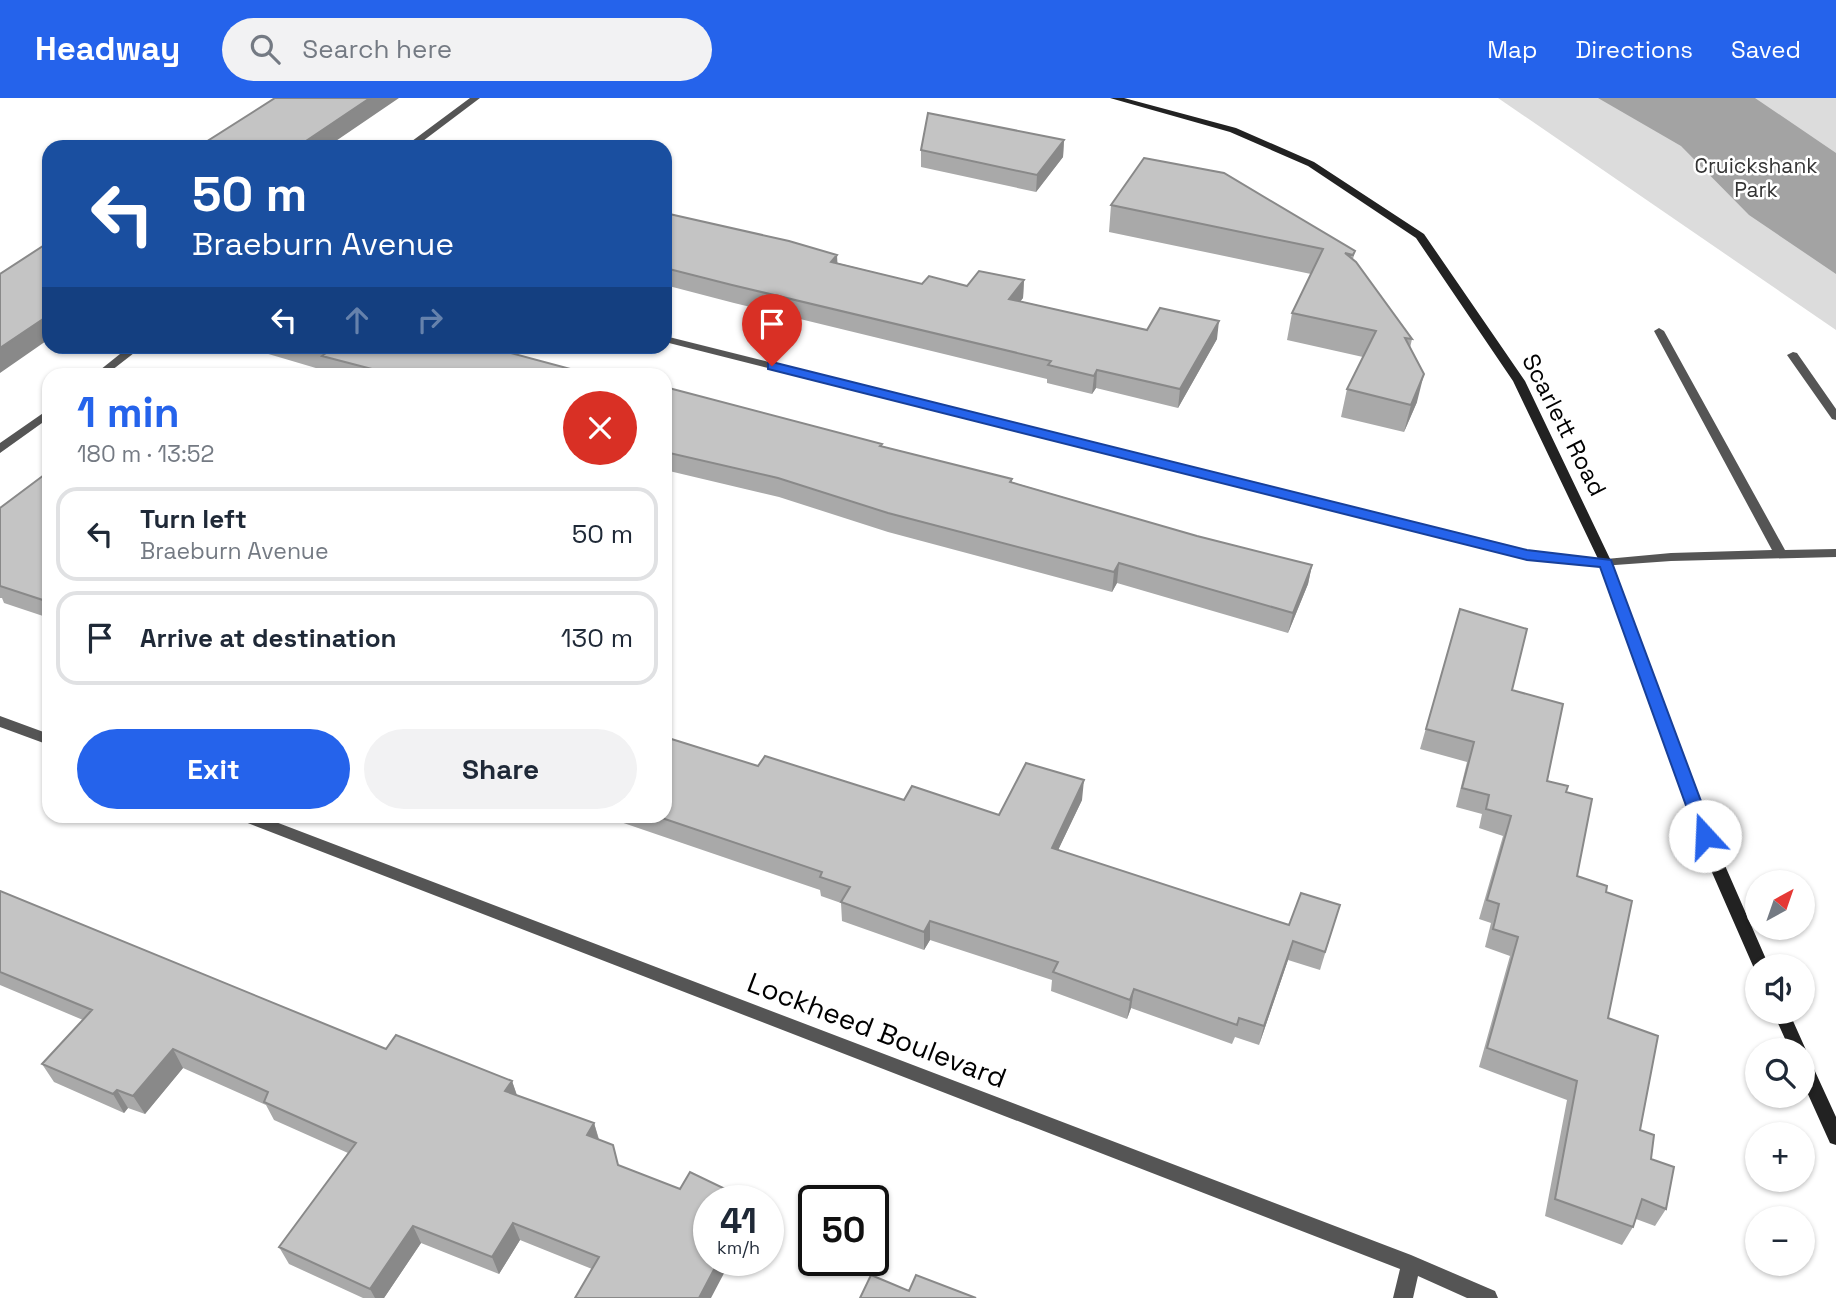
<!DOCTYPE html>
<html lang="en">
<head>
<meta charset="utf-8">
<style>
	:root { --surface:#fff; --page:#f2f2f3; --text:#1f2937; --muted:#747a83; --line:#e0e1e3; --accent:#2563eb }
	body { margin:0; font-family:"Space Grotesk",sans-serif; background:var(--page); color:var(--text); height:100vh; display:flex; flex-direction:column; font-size:26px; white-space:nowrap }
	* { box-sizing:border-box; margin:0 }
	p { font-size:23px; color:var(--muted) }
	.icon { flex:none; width:38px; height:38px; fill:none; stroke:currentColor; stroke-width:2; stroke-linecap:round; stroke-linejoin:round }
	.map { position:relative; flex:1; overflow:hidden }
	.panel { position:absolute; left:42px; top:270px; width:630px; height:455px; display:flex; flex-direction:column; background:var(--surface); border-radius:21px; box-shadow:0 2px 5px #0004 }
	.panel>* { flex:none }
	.banner { position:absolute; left:42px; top:42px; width:630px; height:214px; border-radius:21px; box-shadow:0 2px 5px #0004; background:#1a4fa0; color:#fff; overflow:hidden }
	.needle { width:46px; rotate:40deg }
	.controls { position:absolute; left:1745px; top:772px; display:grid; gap:14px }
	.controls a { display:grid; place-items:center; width:70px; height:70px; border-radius:50%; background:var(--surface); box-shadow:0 2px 5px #0004; font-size:35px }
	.speed { position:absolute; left:693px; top:1087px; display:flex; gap:14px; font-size:35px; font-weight:700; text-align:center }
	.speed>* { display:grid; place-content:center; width:91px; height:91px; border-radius:50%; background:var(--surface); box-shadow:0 2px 5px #0004; line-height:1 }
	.speed small { font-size:18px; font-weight:400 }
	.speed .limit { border:4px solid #111; border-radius:10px; background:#fff; color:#111 }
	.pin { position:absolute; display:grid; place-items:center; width:60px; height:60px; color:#fff; margin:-72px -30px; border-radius:50% 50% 50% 0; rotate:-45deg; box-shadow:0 0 7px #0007 }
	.pin .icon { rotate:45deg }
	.me { position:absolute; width:77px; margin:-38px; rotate:340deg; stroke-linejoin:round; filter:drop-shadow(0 0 5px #0008) }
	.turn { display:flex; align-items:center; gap:24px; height:147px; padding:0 35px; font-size:32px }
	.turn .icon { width:91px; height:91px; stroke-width:2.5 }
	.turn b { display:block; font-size:49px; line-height:60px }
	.lanes { display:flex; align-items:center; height:66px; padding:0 35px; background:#0003; justify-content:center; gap:35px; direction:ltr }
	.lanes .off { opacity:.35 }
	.round { display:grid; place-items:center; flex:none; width:74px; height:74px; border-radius:37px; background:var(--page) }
	.summary { display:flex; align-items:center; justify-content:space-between; height:119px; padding:0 35px }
	h1 { font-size:42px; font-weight:700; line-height:52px; color:var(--accent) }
	.primary-button { display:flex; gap:14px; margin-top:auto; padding:14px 35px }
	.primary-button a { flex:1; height:80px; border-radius:42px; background:var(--accent); color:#fff; font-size:28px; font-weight:700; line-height:80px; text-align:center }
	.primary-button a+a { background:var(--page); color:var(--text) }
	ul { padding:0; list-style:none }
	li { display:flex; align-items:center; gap:21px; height:94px; margin:0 14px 10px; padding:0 21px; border:4px solid var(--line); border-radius:21px }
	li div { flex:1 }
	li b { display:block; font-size:26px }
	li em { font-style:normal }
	header { display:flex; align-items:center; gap:42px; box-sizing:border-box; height:98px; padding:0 35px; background:var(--accent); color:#fff }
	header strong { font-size:33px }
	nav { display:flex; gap:38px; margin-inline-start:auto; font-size:24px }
	.search { width:490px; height:63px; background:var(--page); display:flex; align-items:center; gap:18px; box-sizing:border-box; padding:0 24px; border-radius:38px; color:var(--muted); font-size:26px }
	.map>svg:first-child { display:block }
	.green { fill:#dcdcdc }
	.water { fill:#a3a3a3 }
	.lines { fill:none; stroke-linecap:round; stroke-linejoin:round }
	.lane { fill:#555; fill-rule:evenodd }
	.street { fill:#555; fill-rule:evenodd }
	.secondary { fill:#222; fill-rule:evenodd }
	.wall { fill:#a9a9a9 }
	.shaded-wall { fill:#898989 }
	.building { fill:#c4c4c4; stroke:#898989; stroke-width:2 }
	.route { fill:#2563eb; stroke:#184099; stroke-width:2 }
	.labels { text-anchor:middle; stroke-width:5; stroke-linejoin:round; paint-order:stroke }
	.far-park-label { font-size:21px; fill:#333; stroke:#fff }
	.street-label { font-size:24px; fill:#000; stroke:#fff }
	.near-street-label { font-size:28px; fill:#000; stroke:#fff }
</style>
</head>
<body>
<header>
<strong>Headway</strong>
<div class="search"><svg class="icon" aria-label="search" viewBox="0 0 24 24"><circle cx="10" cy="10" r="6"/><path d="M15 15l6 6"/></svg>Search here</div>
<nav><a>Map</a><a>Directions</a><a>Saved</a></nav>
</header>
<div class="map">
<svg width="1836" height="1200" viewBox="0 0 1836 1200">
	<rect width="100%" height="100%" fill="#fff"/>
	<!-- green -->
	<path class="green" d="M1498,0H1836V232Z"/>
	<!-- water -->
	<path class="water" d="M1598,0H1755L1836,55V176L1749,117L1681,48Z"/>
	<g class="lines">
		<!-- lane -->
		<path class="lane" d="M1659,230L1664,233L1785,452L1836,451V459L1671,463L1601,468L1600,465L1601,462L1606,461L1671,455L1772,452L1654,233Z
			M1793,254L1797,255L1836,311V322L1832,321L1787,257Z"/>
		<!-- street -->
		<path class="street" d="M470,0H480L415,49H404Z
			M665,238L1527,453L1606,461L1612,465L1606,469L1527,461L665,244Z
			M130,248H143L107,276H95Z
			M49,311V320L0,355V345Z
			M0,618L49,636V647L0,629Z
			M237,718H260L1411,1157L1495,1193L1498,1200H1467L1418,1178L1413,1200H1393L1400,1171L240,722Z"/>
		<!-- secondary -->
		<path class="secondary" d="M1110,0H1124L1236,30L1314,64L1424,136L1525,283L1612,465L1723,763L1769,868H1757V873L1753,868L1707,763L1600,465L1513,283L1416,140L1308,68L1230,34Z
			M1773,914H1789L1806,952L1804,956L1808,958L1836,1019V1047L1830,1045L1802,983V952H1790Z"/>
	</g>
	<!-- wall -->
	<path class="wall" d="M1064,42L1063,59L1036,94L921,69V52Z
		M1111,107L1355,153L1353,161L1412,241L1410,250L1417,304L1404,334L1341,319L1347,291L1363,259L1287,242L1292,215L1311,176L1109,134Z
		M665,115L838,165L922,186L967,188L1024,182L1023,200L1020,203L1147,232L1217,241L1178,310L1096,290L1092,296L1047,285V281L734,205L665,187Z
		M241,248H485L589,276H327L326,273Z
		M665,289L882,348L1012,381V384L1197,438L1312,467L1308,486L1288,535L1117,485L1112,494L888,434L779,399L665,372Z
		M49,375V520L4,505L2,500H0V410Z
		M1460,511L1512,592L1547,683L1566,694L1577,778L1606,794L1608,920L1640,1032L1651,1061L1666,1111L1655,1128L1636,1121L1633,1129L1622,1147L1545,1118L1567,1002L1479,969L1510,858L1485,849L1491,825L1479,821L1503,738L1479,730L1482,716L1456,709L1467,664L1420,651Z
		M758,668L904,702L999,717L1082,702L1058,752L1289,827L1340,807L1320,872L1288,862L1259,947L1235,939L1232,946L1131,910L1127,921L1051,893L1052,882L930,842L924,852L842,823L841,805L821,798L820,792L603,718H665Z
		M0,793L386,951L512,983L517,997L594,1025L599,1041L618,1067L680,1091L748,1102L592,1171L520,1142L499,1176L421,1145L384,1200H363L289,1166L279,1149L348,1055L274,1022L266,1007L183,970L145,1016L128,1010L124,1015L54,984L42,966L83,922L0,887Z"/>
	<!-- shaded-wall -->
	<path class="shaded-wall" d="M370,0H399L327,49H297Z
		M1064,42L1063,59L1036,94L1037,77Z
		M837,157L838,175L831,164Z
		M1024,182L1023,200L1008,219L1009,201Z
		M49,217V241L0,275V250Z
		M1219,223L1217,241L1178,310L1180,291Z
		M1097,272L1096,290L1092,296L1094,278Z
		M1424,276L1417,304L1404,334L1411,307Z
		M1119,465L1117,485L1112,494L1114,474Z
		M1312,467L1308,486L1288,535L1293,515Z
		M1084,682L1082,702L1050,769L1052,750Z
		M930,823V842L924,852V834Z
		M1293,843L1288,862L1259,947L1264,928Z
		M1134,891L1131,910L1127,921L1130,902Z
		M173,951L183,970L145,1016L133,998Z
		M512,983L518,1001L505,993Z
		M117,992L128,1010L124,1015L113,996Z
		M594,1025L599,1043L587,1037Z
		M513,1125L520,1142L499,1176L492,1159Z
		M413,1128L421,1145L384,1200H375L370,1191Z
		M719,1162H731L711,1200H699Z"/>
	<!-- building -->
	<path class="building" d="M275,0H370L297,49H198Z
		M928,15L1064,42L1037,77L921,52Z
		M1144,60L1224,75L1355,153L1353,157L1345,155L1356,164L1412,241L1405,240L1424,276L1411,307L1347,291L1376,233L1292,215L1323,151L1111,107Z
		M665,115L789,143L837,157L831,164L922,186L929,178L967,188L979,173L1024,182L1009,201L1147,232L1160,210L1219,223L1180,291L1097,272L1094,278L1048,267L1051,263L732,187L665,170Z
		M49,144V217L0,250V176Z
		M301,248H485L589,276H391L322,258L326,255Z
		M598,271L617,276H592Z
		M665,289L882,346L880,348L1012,381L1010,384L1197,438L1312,467L1293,515L1119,465L1114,474L888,415L778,380L665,354Z
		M48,374L49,375V504L0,488V410Z
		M1460,511L1527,531L1512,592L1563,606L1547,683L1568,688L1566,694L1592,701L1577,778L1607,788L1606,794L1632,803L1608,920L1658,938L1640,1032L1654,1037L1651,1061L1674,1069L1666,1111L1642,1101L1633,1129L1555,1101L1577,983L1487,950L1518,839L1493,831L1499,806L1487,802L1511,718L1486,711L1489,697L1462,690L1474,644L1426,631Z
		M665,639L758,668L765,658L904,702L912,688L999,717L1026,665L1084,682L1052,750L1289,827L1301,795L1340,807L1325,854L1293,843L1264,928L1239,920L1237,927L1134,891L1130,902L1053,874L1058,864L930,823L924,834L841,804L850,789L820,779L822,774L656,718H665Z
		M0,793L386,951L396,937L512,983L505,993L594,1025L587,1037L613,1047L618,1067L680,1091L690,1074L748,1102H709V1162H719L699,1200H575L599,1159L513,1125L492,1159L413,1128L370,1191L279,1149L356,1045L264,1004L268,994L173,951L133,998L117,992L113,996L42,966L92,912L0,874Z
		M871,1177L909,1193L916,1177L976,1200H860Z"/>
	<!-- route -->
	<path class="route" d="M772,264L1527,452L1611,462L1714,738L1705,745L1697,738L1600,469L1527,462L768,271V265Z"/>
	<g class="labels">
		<!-- far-park labels -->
		<g class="far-park-label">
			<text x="1756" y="75">Cruickshank<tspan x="1756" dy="24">Park</tspan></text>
		</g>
		<!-- street labels -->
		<g class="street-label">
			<text transform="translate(1564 327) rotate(63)" y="8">Scarlett Road</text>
		</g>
		<!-- near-street labels -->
		<g class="near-street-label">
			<text transform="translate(877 932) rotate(21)" y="10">Lockheed Boulevard</text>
		</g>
	</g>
</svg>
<div class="controls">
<a><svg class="needle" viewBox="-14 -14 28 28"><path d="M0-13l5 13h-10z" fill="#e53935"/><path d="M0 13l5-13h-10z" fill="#747a83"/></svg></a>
<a><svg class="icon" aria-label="sound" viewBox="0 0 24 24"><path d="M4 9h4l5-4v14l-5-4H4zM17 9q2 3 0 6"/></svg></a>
<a><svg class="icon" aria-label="search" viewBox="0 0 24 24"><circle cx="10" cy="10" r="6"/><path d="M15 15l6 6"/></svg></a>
<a>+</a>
<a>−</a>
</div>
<div class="speed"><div>41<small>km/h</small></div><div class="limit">50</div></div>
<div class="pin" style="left:772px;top:268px;background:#d93025"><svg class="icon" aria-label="arrive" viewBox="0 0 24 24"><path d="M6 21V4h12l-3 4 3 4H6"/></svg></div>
<svg class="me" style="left:1705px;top:738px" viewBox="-20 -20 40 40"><circle r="19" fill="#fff"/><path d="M0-13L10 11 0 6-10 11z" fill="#2563eb"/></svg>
<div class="banner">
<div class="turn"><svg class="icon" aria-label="left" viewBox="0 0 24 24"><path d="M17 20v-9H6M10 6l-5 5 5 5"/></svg><div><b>50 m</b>Braeburn Avenue</div></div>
<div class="lanes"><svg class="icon" aria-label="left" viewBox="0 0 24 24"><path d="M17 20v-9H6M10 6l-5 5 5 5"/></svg><svg class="icon off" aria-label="ahead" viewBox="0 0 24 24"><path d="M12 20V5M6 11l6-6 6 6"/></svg><svg class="icon off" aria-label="right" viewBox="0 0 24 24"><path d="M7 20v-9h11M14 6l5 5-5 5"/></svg></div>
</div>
<section class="panel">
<div class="summary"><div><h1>1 min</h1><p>180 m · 13:52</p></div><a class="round" style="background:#d93025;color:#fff"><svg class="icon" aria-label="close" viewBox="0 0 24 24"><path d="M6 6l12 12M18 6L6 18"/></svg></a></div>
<ul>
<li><svg class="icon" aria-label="left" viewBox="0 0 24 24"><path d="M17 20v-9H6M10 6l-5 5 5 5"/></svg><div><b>Turn left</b><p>Braeburn Avenue</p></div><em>50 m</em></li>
<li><svg class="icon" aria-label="arrive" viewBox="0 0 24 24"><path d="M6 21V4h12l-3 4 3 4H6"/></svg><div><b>Arrive at destination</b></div><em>130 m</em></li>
</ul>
<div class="primary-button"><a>Exit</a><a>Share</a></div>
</section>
</div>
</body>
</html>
